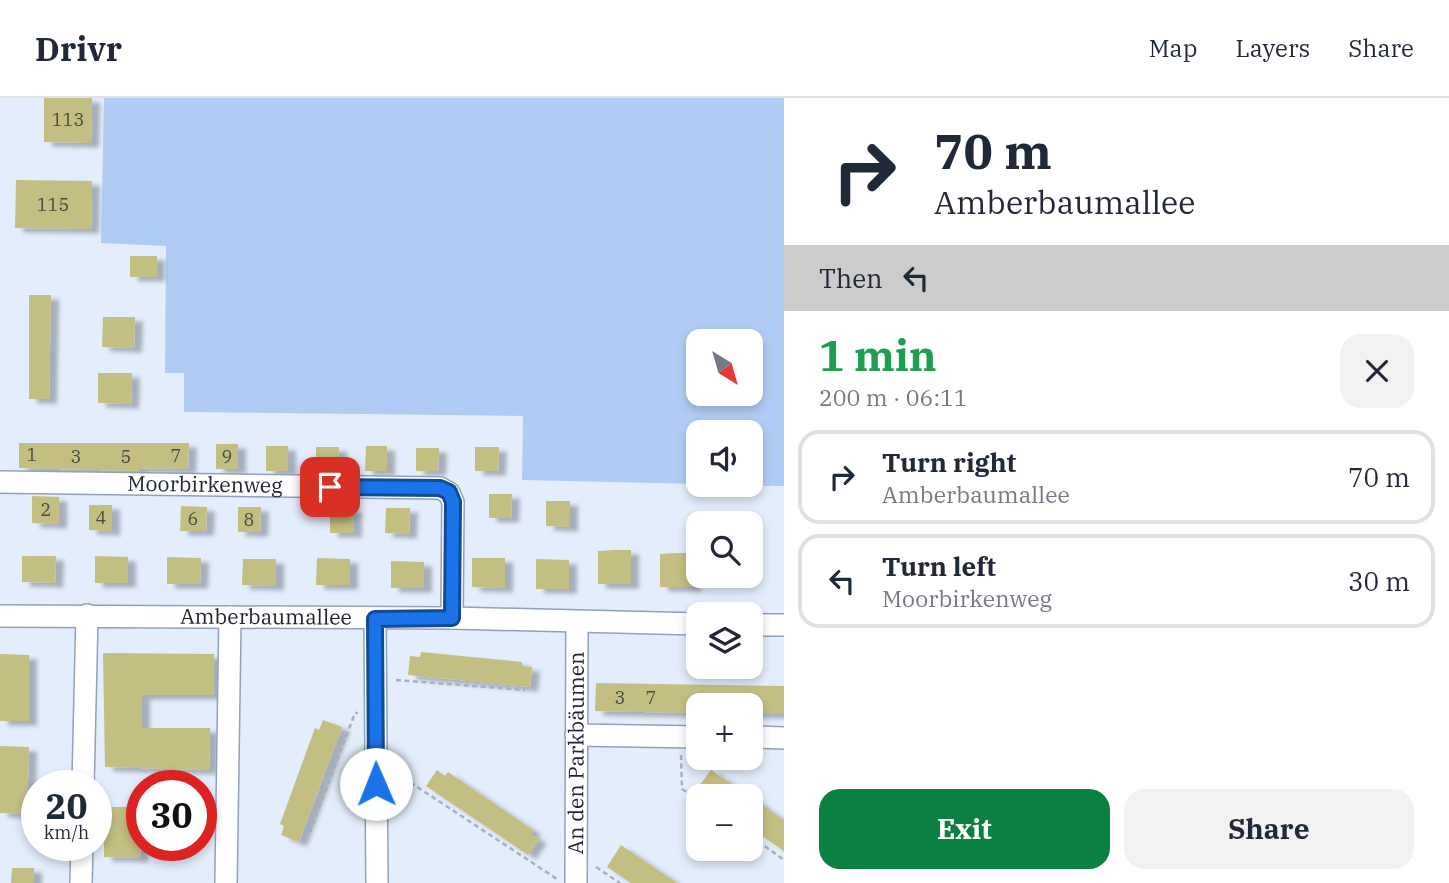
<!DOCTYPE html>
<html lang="en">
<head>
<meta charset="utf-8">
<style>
	:root { --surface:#fff; --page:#f2f2f3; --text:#1f2937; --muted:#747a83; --line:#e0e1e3; --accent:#0b8043 }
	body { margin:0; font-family:"IBM Plex Serif",serif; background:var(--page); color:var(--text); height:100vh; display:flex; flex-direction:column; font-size:26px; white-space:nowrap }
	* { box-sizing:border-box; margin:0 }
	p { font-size:23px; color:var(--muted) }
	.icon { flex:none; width:38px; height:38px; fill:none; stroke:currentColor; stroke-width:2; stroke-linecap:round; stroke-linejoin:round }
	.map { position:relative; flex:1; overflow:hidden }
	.sheet { display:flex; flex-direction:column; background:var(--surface); width:665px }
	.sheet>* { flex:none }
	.guide { background:#fff; color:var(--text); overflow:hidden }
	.needle { width:46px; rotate:143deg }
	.tools { position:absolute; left:686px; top:231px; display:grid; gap:14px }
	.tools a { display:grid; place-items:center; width:77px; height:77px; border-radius:14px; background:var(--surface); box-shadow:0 4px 10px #0003; font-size:35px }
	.speed { position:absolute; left:21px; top:672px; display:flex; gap:14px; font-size:35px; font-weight:700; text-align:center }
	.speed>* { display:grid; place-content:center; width:91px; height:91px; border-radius:50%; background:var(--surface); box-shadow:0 4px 10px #0003; line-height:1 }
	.speed small { font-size:18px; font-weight:400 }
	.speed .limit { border:10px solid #d22; background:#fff; color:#111 }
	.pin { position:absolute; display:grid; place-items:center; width:60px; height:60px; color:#fff; margin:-30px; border-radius:14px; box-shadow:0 4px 10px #0006 }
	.me { position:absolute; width:77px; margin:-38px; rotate:359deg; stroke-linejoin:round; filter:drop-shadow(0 0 5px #0008) }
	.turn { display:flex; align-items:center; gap:24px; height:147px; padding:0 35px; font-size:32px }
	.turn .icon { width:91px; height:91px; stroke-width:2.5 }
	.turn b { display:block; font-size:49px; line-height:60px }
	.then { display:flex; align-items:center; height:66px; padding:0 35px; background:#0003; gap:14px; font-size:26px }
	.round { display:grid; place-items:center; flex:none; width:74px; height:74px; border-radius:21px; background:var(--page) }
	.headline { display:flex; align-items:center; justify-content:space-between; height:119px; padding:0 35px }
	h1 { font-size:42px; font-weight:700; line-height:52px; color:#1e9e55 }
	.cta { display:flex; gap:14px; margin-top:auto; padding:14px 35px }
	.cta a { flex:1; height:80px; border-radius:21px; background:var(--accent); color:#fff; font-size:28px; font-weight:700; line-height:80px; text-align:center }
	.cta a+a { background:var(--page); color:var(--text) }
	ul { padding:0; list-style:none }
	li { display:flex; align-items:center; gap:21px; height:94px; margin:0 14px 10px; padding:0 21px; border:4px solid var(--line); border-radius:21px }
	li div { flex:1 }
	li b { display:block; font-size:26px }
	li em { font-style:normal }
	header { display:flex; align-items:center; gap:42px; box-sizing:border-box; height:98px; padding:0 35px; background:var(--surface); border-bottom:2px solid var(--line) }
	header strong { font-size:33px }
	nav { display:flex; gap:38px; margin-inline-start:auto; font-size:24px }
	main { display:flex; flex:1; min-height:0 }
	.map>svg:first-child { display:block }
	.green { fill:#b1ccf4; fill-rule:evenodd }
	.building { fill:#c3bf82; filter:url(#shadow) }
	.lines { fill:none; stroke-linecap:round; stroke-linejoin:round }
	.minor-casing { stroke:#92a1b8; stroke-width:24 }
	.path { stroke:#a7b0bd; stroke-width:2.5; stroke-dasharray:5 3.5; stroke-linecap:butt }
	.minor { stroke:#fff; stroke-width:21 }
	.route-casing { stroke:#114b97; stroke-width:18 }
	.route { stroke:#1a73e8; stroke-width:12 }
	.labels { text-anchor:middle; stroke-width:6; stroke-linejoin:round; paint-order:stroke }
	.number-label { font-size:18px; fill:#494c44 }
	.street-label { font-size:21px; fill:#20262f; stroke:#f6faff }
</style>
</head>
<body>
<header>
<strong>Drivr</strong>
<nav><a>Map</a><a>Layers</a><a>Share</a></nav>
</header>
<main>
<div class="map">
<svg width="784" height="785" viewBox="0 0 784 785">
	<defs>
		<filter id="shadow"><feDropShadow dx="8" dy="4.5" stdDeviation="2" flood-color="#0004"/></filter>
	</defs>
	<rect width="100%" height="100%" fill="#e3edfc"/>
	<!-- green -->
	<path class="green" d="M104,0H784V388L710,387H751V334H698V386L522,382L523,318L184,314V275H165L166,148L101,145ZM698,243H751V296H698Z"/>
	<!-- building -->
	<path class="building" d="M44,0H92L91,45L44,44Z
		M16,82L92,83L91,131L15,130Z
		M130,158H157V179H130Z
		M29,197H51L49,301H29Z
		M103,219H135L134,250L102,249Z
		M98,275H132L131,306L98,305Z
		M19,345H189L188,371L139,370V373L19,370Z
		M216,346H238V371H216Z
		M266,348H288V373H266Z
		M366,348H387V373H365Z
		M316,349H339L338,372H316Z
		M475,349H499L498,373H475Z
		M416,350H439L438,373H416Z
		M489,396H512L511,420H489Z
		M32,398L59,399V426L32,425Z
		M546,403H570V429L546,428Z
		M89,407H112V433L89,432Z
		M181,408L207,409L206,433H180Z
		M238,409H261L260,434H238Z
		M330,410H354V435H330Z
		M386,410H410L409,436L385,435Z
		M614,452H631V486H598V453Z
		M676,455H693V489H660V456Z
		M22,458H56L55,485L22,484Z
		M95,458L128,459V485H95Z
		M167,459L201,460L200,486H167Z
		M317,460L350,461V487H316Z
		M472,460H505V490L472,489Z
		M243,461H276V488L242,487Z
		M536,461L569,462V491H536Z
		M391,463L424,464V490H391Z
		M421,554L522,564V568L532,569L530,589L408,577L410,558L420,559Z
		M103,555L214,556V597H142V630H210L209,672L105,669Z
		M0,556L29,557V623H0Z
		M596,585L784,588V616H751V607H691V615L595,613Z
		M323,622L342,629L299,744L281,737L284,728L280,726L315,630L319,632Z
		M0,648L29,649L27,716L0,715Z
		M437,672L445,678L448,674L533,732L530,736L539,741L528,757L426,688Z
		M711,672L749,698H705L696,692Z
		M751,699L784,722V753L751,730Z
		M104,709H141L140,760L104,759Z
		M621,747L677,785H631L607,769Z
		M12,770H34V785H11Z"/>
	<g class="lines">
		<defs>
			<g id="minor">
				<path id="s1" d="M0,384L440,390L449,395L453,404L452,520"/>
				<path id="s2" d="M0,518L452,520L698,526"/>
				<path d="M375,521L377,785"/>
				<path d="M751,527H784"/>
				<path d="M576,637L698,639"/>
				<path d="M751,639L784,640"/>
				<path d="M83,688L87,517"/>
				<path d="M81,785L82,747"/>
				<path d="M226,785L230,519"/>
				<path id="s3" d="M576,785L577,524"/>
			</g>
		</defs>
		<!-- minor casing -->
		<use href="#minor" class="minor-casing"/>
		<!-- path -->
		<path class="path" d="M396,582L525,592
			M681,657L682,691L698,702
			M396,675L557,781
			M310,734L355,615H358
			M751,738L784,762
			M596,769L620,785"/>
		<!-- minor -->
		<use href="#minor" class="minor"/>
	</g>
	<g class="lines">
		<defs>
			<path id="route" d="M330,389L440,390L449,394L453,404L452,520L375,521L376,686"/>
		</defs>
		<!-- route casing -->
		<use href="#route" class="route-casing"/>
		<!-- route -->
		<use href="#route" class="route"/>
	</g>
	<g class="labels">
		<!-- number labels -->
		<g class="number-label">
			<text x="68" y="28">113</text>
			<text x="53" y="113">115</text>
			<text x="32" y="363">1</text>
			<text x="176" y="364">7</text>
			<text x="76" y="365">3</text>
			<text x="126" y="365">5</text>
			<text x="227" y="365">9</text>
			<text x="46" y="418">2</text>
			<text x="101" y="426">4</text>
			<text x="193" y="427">6</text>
			<text x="249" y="428">8</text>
			<text x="620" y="606">3</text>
			<text x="651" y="606">7</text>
		</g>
		<!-- street labels -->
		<g class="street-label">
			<text dy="7" stroke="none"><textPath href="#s1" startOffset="205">Moorbirkenweg</textPath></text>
			<text dy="7" stroke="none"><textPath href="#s2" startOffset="266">Amberbaumallee</textPath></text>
			<text dy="7" stroke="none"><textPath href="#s3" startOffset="130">An den Parkbäumen</textPath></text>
		</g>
	</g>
</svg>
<div class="tools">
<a><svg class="needle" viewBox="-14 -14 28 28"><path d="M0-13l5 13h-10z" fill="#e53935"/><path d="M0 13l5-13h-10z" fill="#747a83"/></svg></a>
<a><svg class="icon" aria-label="sound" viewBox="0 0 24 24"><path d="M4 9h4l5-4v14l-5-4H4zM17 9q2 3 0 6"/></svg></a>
<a><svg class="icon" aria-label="search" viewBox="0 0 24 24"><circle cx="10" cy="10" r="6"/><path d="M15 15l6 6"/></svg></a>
<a><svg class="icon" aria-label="layers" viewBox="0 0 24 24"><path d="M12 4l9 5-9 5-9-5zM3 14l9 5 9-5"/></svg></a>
<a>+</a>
<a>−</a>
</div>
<div class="speed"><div>20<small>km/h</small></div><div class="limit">30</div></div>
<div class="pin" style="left:330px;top:389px;background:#d93025"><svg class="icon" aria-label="arrive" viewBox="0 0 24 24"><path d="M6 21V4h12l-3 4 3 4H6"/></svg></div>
<svg class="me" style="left:376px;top:686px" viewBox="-20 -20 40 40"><circle r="19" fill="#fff"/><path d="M0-13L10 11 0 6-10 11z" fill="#1a73e8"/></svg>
</div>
<section class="sheet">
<div class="guide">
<div class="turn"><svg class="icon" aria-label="right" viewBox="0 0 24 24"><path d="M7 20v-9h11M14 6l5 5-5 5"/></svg><div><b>70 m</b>Amberbaumallee</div></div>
<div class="then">Then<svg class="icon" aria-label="left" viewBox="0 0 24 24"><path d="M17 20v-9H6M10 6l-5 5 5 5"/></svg></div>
</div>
<div class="headline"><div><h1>1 min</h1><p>200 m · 06:11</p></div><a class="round"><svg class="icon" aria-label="close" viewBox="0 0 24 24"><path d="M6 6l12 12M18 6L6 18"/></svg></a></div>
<ul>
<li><svg class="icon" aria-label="right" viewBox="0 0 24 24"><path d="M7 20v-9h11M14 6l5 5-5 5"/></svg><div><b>Turn right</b><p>Amberbaumallee</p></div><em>70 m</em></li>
<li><svg class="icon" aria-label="left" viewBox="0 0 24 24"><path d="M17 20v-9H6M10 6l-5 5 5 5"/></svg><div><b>Turn left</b><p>Moorbirkenweg</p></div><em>30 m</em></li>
</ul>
<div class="cta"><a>Exit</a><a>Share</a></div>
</section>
</main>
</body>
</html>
